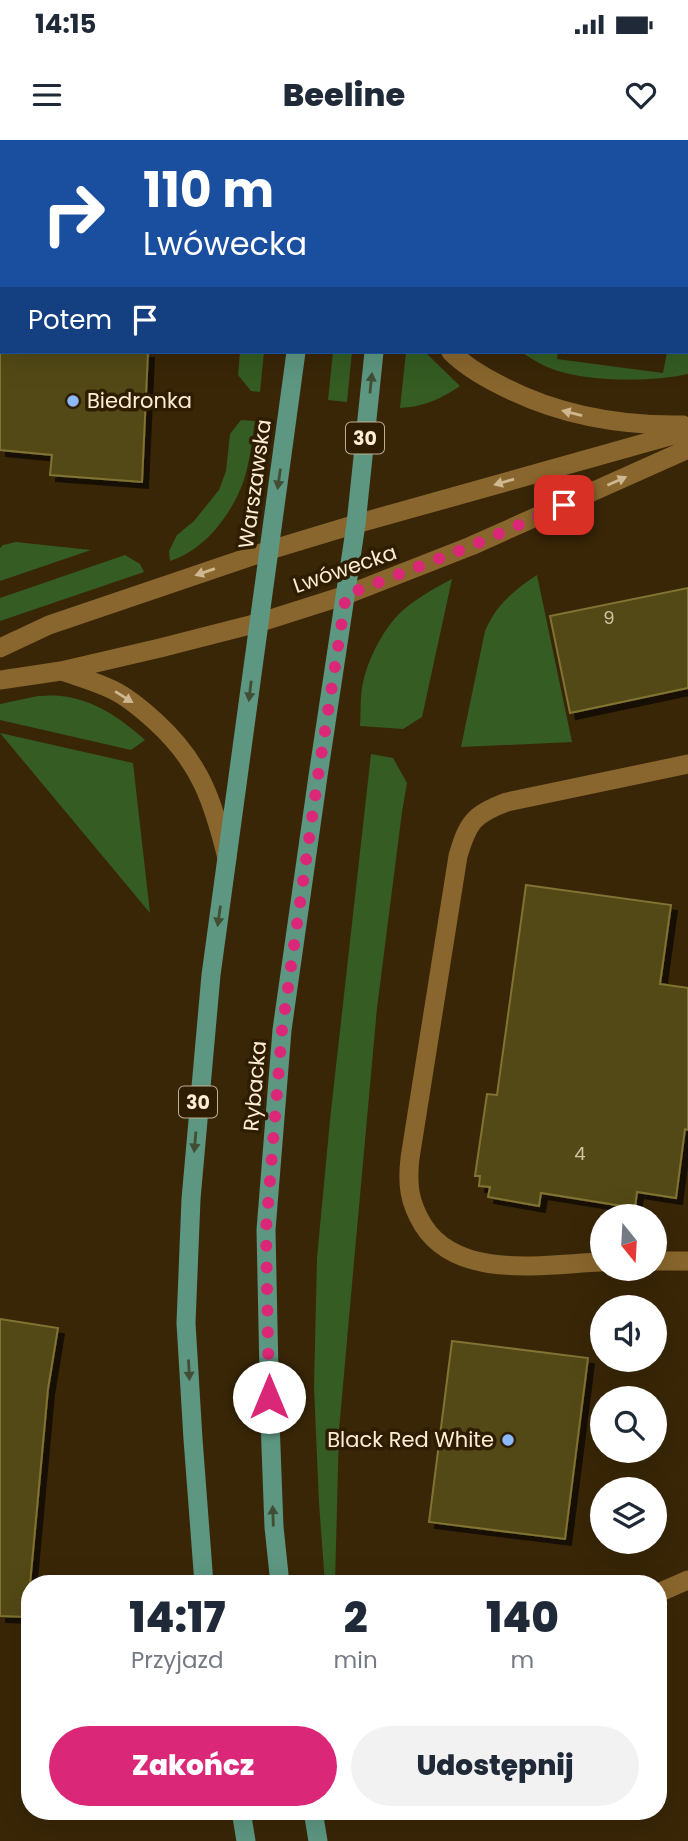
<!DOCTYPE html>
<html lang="pl">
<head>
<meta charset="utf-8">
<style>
	:root { --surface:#fff; --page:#f2f2f3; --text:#1f2937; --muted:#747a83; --accent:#db2777 }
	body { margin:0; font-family:Poppins,sans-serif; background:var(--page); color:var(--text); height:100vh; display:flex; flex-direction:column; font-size:26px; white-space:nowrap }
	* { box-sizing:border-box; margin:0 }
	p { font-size:23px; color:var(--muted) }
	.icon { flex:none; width:38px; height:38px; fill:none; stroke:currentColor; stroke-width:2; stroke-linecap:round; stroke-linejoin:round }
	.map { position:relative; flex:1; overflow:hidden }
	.sheet { position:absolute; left:21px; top:1435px; width:646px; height:245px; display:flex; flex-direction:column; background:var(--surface); border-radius:28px; box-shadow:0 7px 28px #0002 }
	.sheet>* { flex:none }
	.guide { position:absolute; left:0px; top:0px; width:690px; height:214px; box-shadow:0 7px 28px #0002; background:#1a4fa0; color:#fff; overflow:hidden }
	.needle { width:46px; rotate:162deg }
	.controls { position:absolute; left:590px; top:1064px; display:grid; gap:14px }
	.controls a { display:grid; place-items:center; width:77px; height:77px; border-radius:50%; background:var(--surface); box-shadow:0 7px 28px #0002; font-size:35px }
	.pin { position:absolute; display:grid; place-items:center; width:60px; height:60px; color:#fff; margin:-30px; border-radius:14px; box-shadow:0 4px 10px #0006 }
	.me { position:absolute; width:77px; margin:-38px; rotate:0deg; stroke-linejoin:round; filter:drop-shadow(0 0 5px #0008) }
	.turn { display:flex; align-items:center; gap:24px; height:147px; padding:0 28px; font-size:32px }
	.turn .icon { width:91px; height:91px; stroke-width:2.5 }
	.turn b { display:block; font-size:49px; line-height:60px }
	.then { display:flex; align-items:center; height:66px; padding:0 28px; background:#0003; gap:14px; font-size:26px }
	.eta { display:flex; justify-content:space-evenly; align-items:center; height:119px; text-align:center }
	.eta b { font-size:42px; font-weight:800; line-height:49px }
	.primary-button { display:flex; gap:14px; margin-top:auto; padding:14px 28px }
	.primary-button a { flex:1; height:80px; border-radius:42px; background:var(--accent); color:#fff; font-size:28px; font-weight:800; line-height:80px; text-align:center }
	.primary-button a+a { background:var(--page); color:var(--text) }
	.status { display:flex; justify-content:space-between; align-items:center; height:49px; padding:0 35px; background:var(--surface); direction:ltr }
	.status svg { height:19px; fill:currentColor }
	header { display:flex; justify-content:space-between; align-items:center; height:91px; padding:0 28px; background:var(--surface); font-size:32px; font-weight:800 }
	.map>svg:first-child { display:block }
	.green { fill:#355c23 }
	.building { fill:#524816; stroke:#817332; stroke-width:2; filter:url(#shadow) }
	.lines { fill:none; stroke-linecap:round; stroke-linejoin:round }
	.minor { stroke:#89662d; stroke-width:19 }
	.tertiary { stroke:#89662d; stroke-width:19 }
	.primary { stroke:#5d9782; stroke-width:19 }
	.oneway { fill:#414e34 }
	.oneway2 { fill:#cfb792 }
	.route { stroke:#db2777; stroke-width:12; stroke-dasharray:0 21.6 }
	.poi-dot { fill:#8bbafc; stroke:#2e1d00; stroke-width:2.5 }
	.labels { text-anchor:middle; stroke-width:7; stroke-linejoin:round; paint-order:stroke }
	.number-label { font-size:18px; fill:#d2c4a6 }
	.shield { fill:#2e1d00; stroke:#bfaf96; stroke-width:2 }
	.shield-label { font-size:19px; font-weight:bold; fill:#fdedd6 }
	.poi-label { font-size:21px; fill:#fdedd6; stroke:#2e1d00; text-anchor:start }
	.street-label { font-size:21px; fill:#fdedd6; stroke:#2e1d00 }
</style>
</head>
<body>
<div class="status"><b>14:15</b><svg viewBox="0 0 49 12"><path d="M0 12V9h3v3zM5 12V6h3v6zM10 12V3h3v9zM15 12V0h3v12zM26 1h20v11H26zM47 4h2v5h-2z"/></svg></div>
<header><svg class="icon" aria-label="menu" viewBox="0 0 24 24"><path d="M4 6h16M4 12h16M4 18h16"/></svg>Beeline<svg class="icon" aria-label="heart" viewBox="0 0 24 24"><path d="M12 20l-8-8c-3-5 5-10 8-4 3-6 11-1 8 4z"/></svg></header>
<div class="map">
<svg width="688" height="1701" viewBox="0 0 688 1701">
	<defs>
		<filter id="shadow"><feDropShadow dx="6" dy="6" stdDeviation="0" flood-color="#0009"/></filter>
	</defs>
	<rect width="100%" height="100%" fill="#392607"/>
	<!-- green -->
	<path class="green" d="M688,202V234C652,242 590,242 555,230C543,226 532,219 521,212H558L557,219L663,233L667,212H688Z
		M240,212H264L260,252L251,251L238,235Z
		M333,212H352L347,262L328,260Z
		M406,212H425L460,246C441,259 423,267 400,268Z
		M241,280L255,281C252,301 250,321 244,340C232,374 205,410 170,421L169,411L177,395L194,381L219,350L226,331L230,294Z
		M16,402L91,410L0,441V408L3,405Z
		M125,415L140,424L144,432L0,481V458Z
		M537,435L572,602L461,607L485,491C496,465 514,450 537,435Z
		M452,439L422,577L403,589L360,586C361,573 360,560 362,548C366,523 381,493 398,475C413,460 433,449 452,439Z
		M38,556C45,556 53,555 61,556C93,559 122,579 145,600L131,610L0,580V564Z
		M0,593L133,623L150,773Z
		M371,614L393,618L407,643L402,672L377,868L354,1122L339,1290L335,1444H325L319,1363L314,1247L317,1118L330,980Z"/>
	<!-- building -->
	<path class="building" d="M0,212H148L142,342L50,335L52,315L0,310Z
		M688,448V548L570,573L550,476Z
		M526,745L671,765L660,844L688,848V990L685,989L676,1058L637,1052L635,1068L541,1053L539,1066L488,1057L490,1047L479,1046L480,1036H475L487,954L497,955Z
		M0,1179L58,1188L48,1249L27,1477L0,1476Z
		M452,1201L588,1218L565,1399L429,1382Z"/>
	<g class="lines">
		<!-- minor -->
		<path class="minor" d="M654,1121H688
			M602,1122C545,1124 458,1141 423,1085C409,1062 407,1044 410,1018L458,716C468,682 474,674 507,662L688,624
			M658,1453L688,1440"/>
		<!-- tertiary -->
		<path class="tertiary" d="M451,212C465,226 482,236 500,245C557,275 619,286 683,285
			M0,508L49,485L270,410L356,384L688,291
			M62,531C79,537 97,542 113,550C129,558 143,570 156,582C200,622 213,661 227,718
			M0,540L61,531L160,508L258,483L346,455L471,406L688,309"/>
		<!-- primary -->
		<path class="primary" d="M321,2V0
			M399,2V0
			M204,1444L193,1299L186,1183L191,1059L211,835L296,212
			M280,1444L274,1387L270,1281L266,1090L282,890L318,636L356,384L374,212
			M241,1671L246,1701
			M313,1671L318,1701"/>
	</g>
	<!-- one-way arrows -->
	<defs><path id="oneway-solid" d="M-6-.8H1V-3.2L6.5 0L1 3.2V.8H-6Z" transform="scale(1.75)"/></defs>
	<g class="oneway">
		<use href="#oneway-solid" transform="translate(371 243) rotate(-84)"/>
		<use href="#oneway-solid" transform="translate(279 339) rotate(98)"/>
		<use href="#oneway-solid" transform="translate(250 551) rotate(97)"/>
		<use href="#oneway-solid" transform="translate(219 776) rotate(98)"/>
		<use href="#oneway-solid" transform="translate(195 1002) rotate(95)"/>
		<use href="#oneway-solid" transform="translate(189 1230) rotate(87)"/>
		<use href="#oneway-solid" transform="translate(273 1376) rotate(-92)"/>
	</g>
	<g class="oneway2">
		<use href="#oneway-solid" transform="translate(572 273) rotate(-166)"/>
		<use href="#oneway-solid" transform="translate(617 341) rotate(-24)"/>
		<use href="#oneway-solid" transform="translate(504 342) rotate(164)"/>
		<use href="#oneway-solid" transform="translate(205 432) rotate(161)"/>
		<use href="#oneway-solid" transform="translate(124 557) rotate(32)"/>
	</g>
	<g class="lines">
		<!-- route -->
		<path class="route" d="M269,1257L266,1090L282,890L318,636L346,455L471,406L564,365"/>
	</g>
	<!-- markers -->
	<g class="poi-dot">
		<circle cx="73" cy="261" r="7"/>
		<circle cx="508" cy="1300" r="7"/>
	</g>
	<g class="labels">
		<!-- number labels -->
		<g class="number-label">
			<text x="609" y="484">9</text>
			<text x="580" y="1020">4</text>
		</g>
		<!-- shield labels -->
		<g class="shield">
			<rect x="346" y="282.5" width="38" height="31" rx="5"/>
			<rect x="179" y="946.5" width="38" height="31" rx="5"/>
		</g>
		<g class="shield-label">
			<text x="365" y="305">30</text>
			<text x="198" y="969">30</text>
		</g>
		<!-- poi labels -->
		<g class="poi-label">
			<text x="87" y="268">Biedronka</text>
			<text x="494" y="1307" text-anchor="end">Black Red White</text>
		</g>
		<!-- street labels -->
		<g class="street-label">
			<text transform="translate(255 344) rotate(-82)" y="7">Warszawska</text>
			<text transform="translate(345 429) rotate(-19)" y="7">Lwówecka</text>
			<text transform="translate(255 946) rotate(-85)" y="7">Rybacka</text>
		</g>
	</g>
</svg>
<div class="controls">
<a><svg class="needle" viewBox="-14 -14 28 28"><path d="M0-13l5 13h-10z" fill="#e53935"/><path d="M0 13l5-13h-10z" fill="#747a83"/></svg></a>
<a><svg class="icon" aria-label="sound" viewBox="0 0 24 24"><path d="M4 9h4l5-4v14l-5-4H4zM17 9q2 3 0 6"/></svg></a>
<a><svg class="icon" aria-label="search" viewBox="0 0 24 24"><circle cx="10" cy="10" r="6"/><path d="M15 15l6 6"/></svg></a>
<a><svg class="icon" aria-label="layers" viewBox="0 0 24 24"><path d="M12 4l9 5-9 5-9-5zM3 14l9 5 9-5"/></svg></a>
</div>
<div class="pin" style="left:564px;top:365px;background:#d93025"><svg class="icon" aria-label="arrive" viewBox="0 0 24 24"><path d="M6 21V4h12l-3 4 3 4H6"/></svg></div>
<svg class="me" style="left:269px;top:1257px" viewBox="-20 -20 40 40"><circle r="19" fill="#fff"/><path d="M0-13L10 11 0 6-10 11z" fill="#db2777"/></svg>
<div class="guide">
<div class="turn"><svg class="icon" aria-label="right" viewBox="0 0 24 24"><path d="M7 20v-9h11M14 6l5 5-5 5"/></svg><div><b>110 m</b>Lwówecka</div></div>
<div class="then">Potem<svg class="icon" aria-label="arrive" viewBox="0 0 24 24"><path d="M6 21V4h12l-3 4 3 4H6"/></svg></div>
</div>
<section class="sheet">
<div class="eta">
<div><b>14:17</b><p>Przyjazd</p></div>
<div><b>2</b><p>min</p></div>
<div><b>140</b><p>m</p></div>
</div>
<div class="primary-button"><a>Zakończ</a><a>Udostępnij</a></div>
</section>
</div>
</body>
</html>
